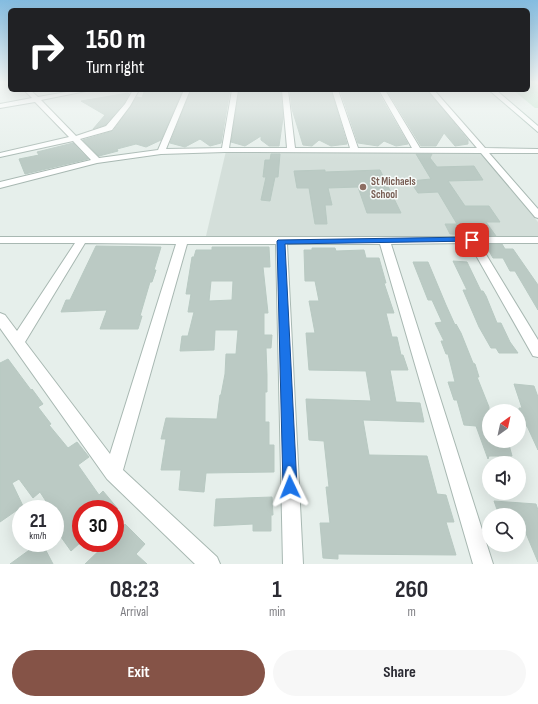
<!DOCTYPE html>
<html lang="en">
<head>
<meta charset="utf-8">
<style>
	:root { --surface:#fff; --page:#f7f7f7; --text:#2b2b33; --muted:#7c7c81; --accent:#855347 }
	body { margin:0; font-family:"Sofia Sans Condensed",sans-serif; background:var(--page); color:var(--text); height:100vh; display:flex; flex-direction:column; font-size:15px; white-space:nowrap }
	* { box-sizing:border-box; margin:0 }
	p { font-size:13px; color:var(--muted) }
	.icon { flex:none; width:22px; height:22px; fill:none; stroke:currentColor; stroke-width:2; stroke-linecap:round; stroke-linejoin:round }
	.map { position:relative; height:564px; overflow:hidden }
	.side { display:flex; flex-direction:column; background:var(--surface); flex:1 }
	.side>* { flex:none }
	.top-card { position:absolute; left:8px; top:8px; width:522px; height:84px; border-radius:6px; box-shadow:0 4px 16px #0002; background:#202124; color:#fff; overflow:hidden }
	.needle { width:26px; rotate:33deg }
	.fabs { position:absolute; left:482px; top:404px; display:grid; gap:8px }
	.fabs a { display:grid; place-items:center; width:44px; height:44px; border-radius:50%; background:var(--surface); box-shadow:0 4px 16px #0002; font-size:20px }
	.speed { position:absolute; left:12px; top:500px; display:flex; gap:8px; font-size:20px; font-weight:700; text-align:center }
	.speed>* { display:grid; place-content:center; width:52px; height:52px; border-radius:50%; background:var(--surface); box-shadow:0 4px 16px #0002; line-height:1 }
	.speed small { font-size:10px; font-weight:400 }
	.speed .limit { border:6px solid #d22; background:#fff; color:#111 }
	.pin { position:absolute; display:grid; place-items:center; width:34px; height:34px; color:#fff; margin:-17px; border-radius:8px; box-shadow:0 2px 6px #0006 }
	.me { position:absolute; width:44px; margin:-22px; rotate:358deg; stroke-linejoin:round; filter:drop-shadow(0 0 3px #0008) }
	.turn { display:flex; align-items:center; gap:14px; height:84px; padding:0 12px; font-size:18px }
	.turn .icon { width:52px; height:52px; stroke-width:2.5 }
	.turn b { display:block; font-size:28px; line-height:34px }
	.eta { display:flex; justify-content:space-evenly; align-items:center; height:68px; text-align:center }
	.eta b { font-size:24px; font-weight:700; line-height:28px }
	.action { display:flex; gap:8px; margin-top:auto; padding:8px 12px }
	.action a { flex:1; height:46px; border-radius:24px; background:var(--accent); color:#fff; font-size:16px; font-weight:700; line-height:46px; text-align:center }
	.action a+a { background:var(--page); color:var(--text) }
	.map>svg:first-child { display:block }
	.built { fill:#d4dfda }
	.green { fill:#bfe0c8 }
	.building { fill:#bbcac4; stroke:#b8c9c2; fill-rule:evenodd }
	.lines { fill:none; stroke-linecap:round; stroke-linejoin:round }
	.street-casing { stroke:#a8b8b2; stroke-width:2 }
	.secondary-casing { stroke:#a4bbb3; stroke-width:2 }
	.street { fill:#fff; fill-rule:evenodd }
	.secondary { fill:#fff; fill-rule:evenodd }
	.route { fill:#1a73e8; stroke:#114b97 }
	.education-dot { fill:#8d6e63; stroke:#f7fbf9; stroke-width:1.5 }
	.labels { text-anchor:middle; stroke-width:3; stroke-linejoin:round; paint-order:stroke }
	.far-education-label { font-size:11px; font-weight:bold; fill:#785e54; stroke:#f7fbf9; text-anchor:start }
</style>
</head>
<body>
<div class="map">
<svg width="538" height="564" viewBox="0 0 538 564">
	<rect width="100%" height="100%" fill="#e6efeb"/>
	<!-- built -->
	<path class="built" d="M226,151L480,152L538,222V236H206Z"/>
	<!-- green -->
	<path class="green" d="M528,82H533L538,85V108H535L513,90H528Z"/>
	<!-- building -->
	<path class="building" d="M191,90H230L221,143L210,146L200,139L185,147L170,143Z
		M239,90H281L283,118L279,146H269L261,140V136L245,146L231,142Z
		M290,90H331L347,144L331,146L319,140L312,146L303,145L292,109Z
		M340,90H373L374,92H378L408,144L396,146L384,141L378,146L358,143Z
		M393,90H427L468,140V144L455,146L444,133L436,146H421L388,92H394Z
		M172,91L182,92L161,140L146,147L136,144L117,149L118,151L99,156L83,140L113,131L137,97L142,98L144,92Z
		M128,93L129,94L124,103L105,125L93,129L105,115L81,101Z
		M73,143L88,159L25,174L19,159L39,155L37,152Z
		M271,154H280L278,177H275L270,201L261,200L266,177H263L265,160H270Z
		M416,154H432L430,158L437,167L474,166L483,180L448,181L465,206H489L500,222H486L496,236L450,234L445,224H457L438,192L418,193L410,181L431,179Z
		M325,170V172L380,170L401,213H367L358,187L328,188L332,205H325L327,224H315L309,188H297L294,171Z
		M485,244H502L505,249H513L538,285V310L515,271H510L503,258H493Z
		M96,246L161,247L154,270H156L152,282H150L140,316H142L138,329H100L107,310L61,312L66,300H70Z
		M212,247H269L270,267H263L268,313H264V335H272L271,348H266L267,375V392H265V422H269V445H274V472L206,473L204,492L179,490L181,470H161L166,439H161L166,418L217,419L220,395H221L225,374L226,354H236L238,330H215L214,350L180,351L182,336H188L194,312H188L191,294H186L192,257H194L196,250H212ZM211,281H233L232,300L209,301Z
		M312,248H335L336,251L364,250L366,258H379L386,283H384L394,313H386L392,337H397L401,355H403L408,370H390L396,402L420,403L424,422L363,420L369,455L427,456L437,494L446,495L454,522H446L456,555L338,554V559L323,558L320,523H330L326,487H329L324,441L309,440L306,399L371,401L366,371L309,370L306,333H315L309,301H319L315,281H305L304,250H312Z
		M453,261L467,262L481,291H483L486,296L497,323H501L510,342L518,353H499L496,348H491L479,327L463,290H467Z
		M413,262H428L446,305L455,325L456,324L461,333L473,363L475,364L479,377H477L489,407V441H508L512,456H489L488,459L476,426L464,425L457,400H454L448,382H455L448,354H446L441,341H444L435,323L442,322L432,300H428Z
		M8,359L31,390L32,389L43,404L38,407L51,424L49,425L68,448L77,442L89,457L78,465L99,495L103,491L118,509H81V542L71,551L56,530L61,526L55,515V509H51L40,492L33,498L19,479L12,483L23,506L0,522V363Z
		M514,384L534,386L538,397V450L527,426H519V408H522Z
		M272,497L273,515H271V531H253V524L214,526L216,499Z
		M494,501L536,504L538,510V562L525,531L519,530V515H499Z
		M125,524L145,544L136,554L147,564H85L107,543H115V535Z
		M39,543H42L53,564H10Z"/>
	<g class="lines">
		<defs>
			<path id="street" d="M24,90H30L38,97L78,90H91L41,100L76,136L106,126L125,104L133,90H139L130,106L112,130L80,139L99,158L158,150L184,90H190L166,149L222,148L232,90H238L229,148H287L282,90H288L295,148H350L332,90H338L358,148H412L379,90H385L420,148H477L428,90H434L485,148L538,149V153H489L538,209V218L535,217L481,153L225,152L161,154L97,163L0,188V182L91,160L73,141L0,157V153L69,137L35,102L0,108V104L32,98Z
				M0,237H538V243H479L538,340V357L533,356L469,243L391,244L493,564H473L380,244H287L303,564H283L276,244H187L123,470L217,557L220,564H195L107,479L0,328V313L5,315L17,331L75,243H0ZM85,243L176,244L110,454L25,342Z"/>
			<path id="secondary" d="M489,90H496L538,126V132Z"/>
		</defs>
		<!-- street casing -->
		<use href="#street" class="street-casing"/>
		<!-- secondary casing -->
		<use href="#secondary" class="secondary-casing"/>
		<!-- street -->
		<use href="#street" class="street"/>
		<!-- secondary -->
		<use href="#secondary" class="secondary"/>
	</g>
	<!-- sky -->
	<linearGradient id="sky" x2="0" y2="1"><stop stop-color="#84bce0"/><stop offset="0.51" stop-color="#f4f8f6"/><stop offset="1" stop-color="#f4f8f6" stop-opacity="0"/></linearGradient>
	<rect width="538" height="161" fill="url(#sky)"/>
	<!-- route -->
	<path class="route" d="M472,237L475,238V241L285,244L297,487L295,492L290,494L285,492L283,487L277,241L278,240Z"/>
	<!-- markers -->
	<circle class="education-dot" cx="363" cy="187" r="4"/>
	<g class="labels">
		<!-- far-education labels -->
		<g class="far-education-label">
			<text x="371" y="185">St Michaels<tspan x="371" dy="13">School</tspan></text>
		</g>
	</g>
</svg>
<div class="fabs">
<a><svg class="needle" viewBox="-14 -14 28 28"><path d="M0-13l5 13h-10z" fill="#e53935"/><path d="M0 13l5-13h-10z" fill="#7c7c81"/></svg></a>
<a><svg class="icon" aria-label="sound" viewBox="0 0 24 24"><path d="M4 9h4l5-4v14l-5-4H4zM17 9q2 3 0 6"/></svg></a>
<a><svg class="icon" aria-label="search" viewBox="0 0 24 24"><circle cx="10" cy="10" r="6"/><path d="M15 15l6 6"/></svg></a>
</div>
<div class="speed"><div>21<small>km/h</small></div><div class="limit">30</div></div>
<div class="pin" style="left:472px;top:240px;background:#d93025"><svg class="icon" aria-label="arrive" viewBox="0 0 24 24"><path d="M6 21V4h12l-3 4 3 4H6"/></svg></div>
<svg class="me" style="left:290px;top:487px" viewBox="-20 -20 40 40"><path d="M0-17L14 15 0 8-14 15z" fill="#1a73e8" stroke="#fff" stroke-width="4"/></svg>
<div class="top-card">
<div class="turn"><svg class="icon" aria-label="right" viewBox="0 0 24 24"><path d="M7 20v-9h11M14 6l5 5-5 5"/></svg><div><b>150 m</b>Turn right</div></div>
</div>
</div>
<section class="side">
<div class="eta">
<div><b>08:23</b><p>Arrival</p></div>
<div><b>1</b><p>min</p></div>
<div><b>260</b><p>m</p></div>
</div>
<div class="action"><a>Exit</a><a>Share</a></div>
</section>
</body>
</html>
